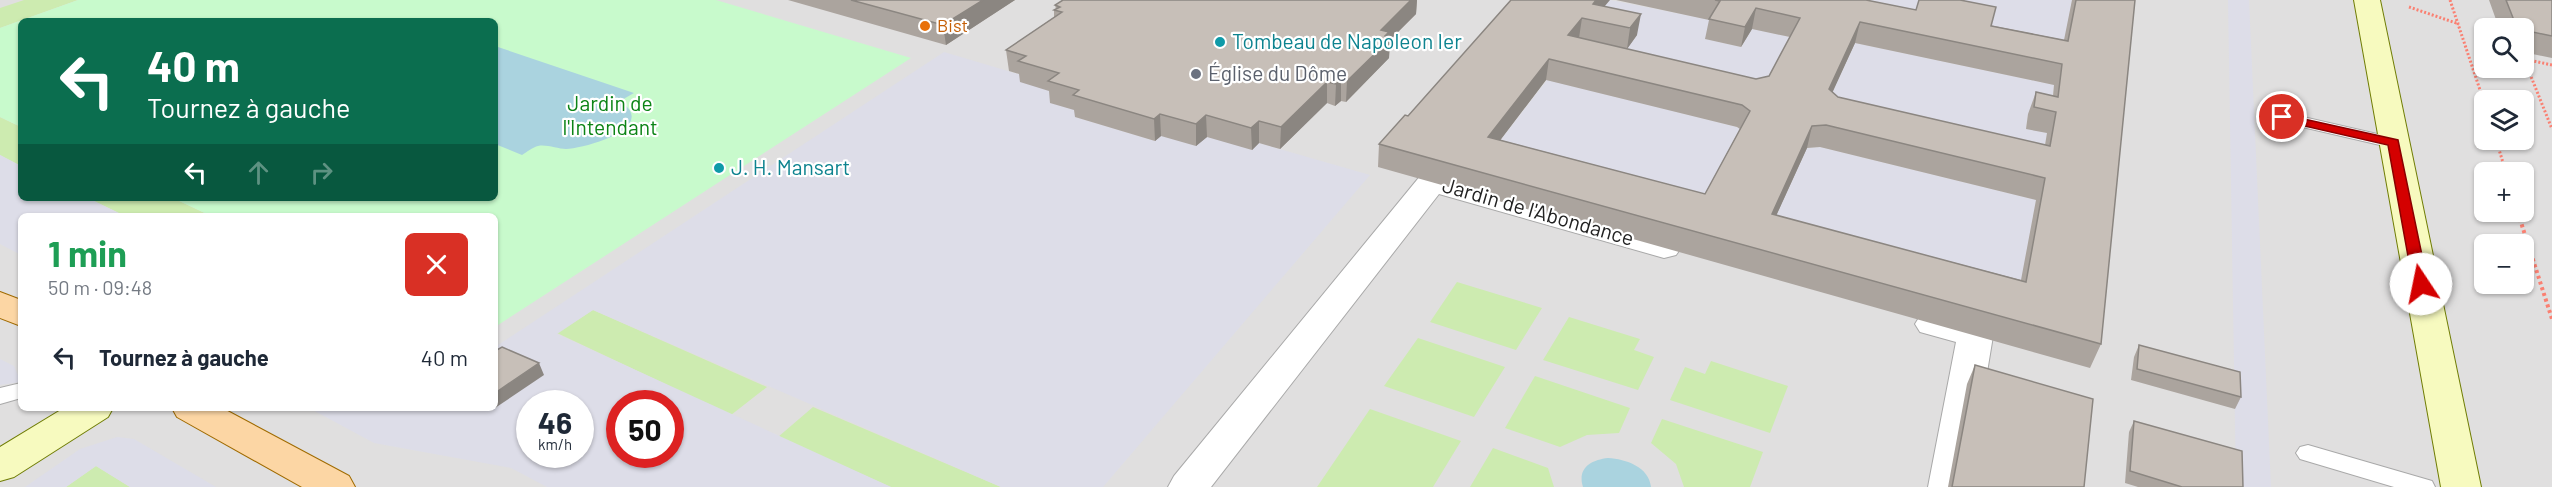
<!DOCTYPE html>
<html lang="fr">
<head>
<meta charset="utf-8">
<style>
	:root { --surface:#fff; --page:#f2f2f3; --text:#1f2937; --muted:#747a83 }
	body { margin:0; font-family:Barlow,sans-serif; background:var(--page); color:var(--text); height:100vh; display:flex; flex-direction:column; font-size:22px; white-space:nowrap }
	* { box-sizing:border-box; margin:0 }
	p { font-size:20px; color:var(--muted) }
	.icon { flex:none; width:33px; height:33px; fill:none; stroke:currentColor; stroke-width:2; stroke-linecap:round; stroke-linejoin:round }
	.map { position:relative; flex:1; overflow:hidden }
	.side { position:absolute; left:18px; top:213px; width:480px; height:198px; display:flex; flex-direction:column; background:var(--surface); border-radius:9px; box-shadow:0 2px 4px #0004 }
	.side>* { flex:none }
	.top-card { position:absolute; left:18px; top:18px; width:480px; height:183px; border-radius:9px; box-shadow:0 2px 4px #0004; background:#0b6e4f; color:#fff; overflow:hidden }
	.buttons { position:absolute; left:2474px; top:18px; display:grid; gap:12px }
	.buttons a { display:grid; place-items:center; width:60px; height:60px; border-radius:9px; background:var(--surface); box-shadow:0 2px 4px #0004; font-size:30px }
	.speed { position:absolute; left:516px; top:390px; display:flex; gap:12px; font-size:30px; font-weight:700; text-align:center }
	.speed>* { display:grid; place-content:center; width:78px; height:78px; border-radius:50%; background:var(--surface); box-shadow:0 2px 4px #0004; line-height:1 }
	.speed small { font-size:15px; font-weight:400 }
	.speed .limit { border:9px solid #d22; background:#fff; color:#111 }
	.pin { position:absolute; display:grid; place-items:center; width:51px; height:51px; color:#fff; margin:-26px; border:3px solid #fff; border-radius:50%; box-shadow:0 2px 6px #0007 }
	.me { position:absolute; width:66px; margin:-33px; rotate:349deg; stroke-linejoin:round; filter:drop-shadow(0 0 4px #0008) }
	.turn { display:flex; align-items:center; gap:21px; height:126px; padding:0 30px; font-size:27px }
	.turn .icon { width:78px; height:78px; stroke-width:2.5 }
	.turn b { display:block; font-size:42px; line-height:51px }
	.lanes { display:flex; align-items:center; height:57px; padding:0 30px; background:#0003; justify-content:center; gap:30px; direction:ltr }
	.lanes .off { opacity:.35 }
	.round { display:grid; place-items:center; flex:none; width:63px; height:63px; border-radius:9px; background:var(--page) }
	.overview { display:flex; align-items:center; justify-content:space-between; height:102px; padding:0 30px }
	h1 { font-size:36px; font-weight:700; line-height:45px; color:#1e9e55 }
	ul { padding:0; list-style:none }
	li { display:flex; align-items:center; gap:18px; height:84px; padding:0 30px }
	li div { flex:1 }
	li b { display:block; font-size:22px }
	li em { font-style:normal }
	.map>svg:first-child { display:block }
	.residential { fill:#e0dfdf; fill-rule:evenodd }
	.grass { fill:#cdebb0 }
	.park { fill:#c8facc }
	.plaza { fill:#dddde8; fill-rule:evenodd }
	.water { fill:#aad3df }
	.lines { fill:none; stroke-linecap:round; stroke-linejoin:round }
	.lane-casing { stroke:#a9a9a9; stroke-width:2 }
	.street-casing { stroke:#a9a9a9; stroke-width:2 }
	.secondary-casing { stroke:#707d05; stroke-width:2 }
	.primary-casing { stroke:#a06b00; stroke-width:2 }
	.path-far1 { stroke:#fa8072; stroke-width:3; stroke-dasharray:2 2; stroke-linecap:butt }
	.path { stroke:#fa8072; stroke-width:4; stroke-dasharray:3 3; stroke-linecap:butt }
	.lane { fill:#fff; fill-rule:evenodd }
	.street { fill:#fff; fill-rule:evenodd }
	.secondary { fill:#f7fabf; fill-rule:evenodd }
	.primary { fill:#fcd6a4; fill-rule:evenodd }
	.wall { fill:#aba49e; fill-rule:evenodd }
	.shaded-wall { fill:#8b8681 }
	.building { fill:#c7bfb8; stroke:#8b8681; stroke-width:1.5; fill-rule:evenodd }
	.route { fill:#d40000; stroke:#8a0000; stroke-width:1.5 }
	.food-dot { fill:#e8710a; stroke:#fff; stroke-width:2 }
	.culture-dot { fill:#0f9aa8; stroke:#fff; stroke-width:2 }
	.worship-dot { fill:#6b7280; stroke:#fff; stroke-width:2 }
	.labels { text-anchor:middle; stroke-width:4.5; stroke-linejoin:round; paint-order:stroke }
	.far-food-label { font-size:18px; fill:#c56008; stroke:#fff; text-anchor:start }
	.culture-label { font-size:21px; fill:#0d838f; stroke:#fff; text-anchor:start }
	.worship-label { font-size:21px; fill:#5b616d; stroke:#fff; text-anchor:start }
	.park-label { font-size:21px; fill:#0c8416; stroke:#fff }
	.street-label { font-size:21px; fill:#222; stroke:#fff }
</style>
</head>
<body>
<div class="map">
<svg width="2552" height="487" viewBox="0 0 2552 487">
	<rect width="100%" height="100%" fill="#f2efe9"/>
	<!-- residential -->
	<path class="residential" d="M0,0H2552V487H0ZM21,21H495V198H21ZM2484,28H2523V68H2484ZM2484,100H2523V140H2484ZM2484,172H2523V212H2484ZM21,216H495V408H21ZM2484,244H2523V284H2484ZM530,404H580V454H530ZM620,404H670V454H620Z"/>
	<!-- grass -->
	<path class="grass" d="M24,0H78L0,28V8Z
		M0,117L21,127V166L0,155Z
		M88,198H173L211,216H125Z
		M1457,282L1542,308L1516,350L1430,322Z
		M593,310L767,387L731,415L557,333Z
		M1569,317L1640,339L1634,350L1654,357L1638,390L1543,360Z
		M1418,338L1505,367L1474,417L1384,386Z
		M1711,361L1788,386L1770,433L1670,400L1685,367L1705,374Z
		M1535,376L1630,408L1619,433L1587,435L1560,447L1505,428Z
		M813,407L1001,487H891L778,437Z
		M1370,409L1461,441L1433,487H1317Z
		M1662,419L1763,452L1750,487H1684L1676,464L1651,443Z
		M1493,448L1548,468L1554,487H1470Z
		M96,466L130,487H66Z"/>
	<!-- park -->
	<path class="park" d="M78,0H716L911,58L495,327V216H211L173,198H495V21H21V127L0,117V28Z"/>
	<!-- plaza -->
	<path class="plaza" d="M1610,0L1716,21L1706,39L1741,47L1752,29L1795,38L1764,98L1579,38L1627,49L1637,35L1590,24Z
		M1856,0H2072L2061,62Z
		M2228,0H2249L2271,487H2236Z
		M1855,43L2054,85L2049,118L2028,114L2026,128L2047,133L2041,169L1824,111Z
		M944,52L1028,77L1061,95L1081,112L1075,117L1155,141L1161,136L1207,137L1259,143L1370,175L1103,487H1001L593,310L557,334L891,487H547L511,468L374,443L309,408H495L507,355L495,349V347ZM530,404H580V454H530ZM620,404H670V454H620Z
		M1547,80L1737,127L1745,133L1700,217L1486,159Z
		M1820,147L2036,200L2017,305L1766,238L1807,148Z
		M0,155L21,166V198H88L125,216H21V255L0,244Z
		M0,359L14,366L21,382L0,385Z
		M117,437L134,439L216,487H130L96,466L66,487H25L80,449Z"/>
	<!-- water -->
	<path class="water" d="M495,46L634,93L620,101C660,128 586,148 566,149C558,149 546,144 538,146C533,147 527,152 522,155L495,144Z
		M1608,458C1626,459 1649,467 1651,487H1583C1577,468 1591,460 1608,458Z"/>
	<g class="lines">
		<defs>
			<path id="lane" d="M2282,112L2399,139L2402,143L2399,147L2393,148L2276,121L2273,117L2276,113Z
				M21,383V398L0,404V388Z
				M2308,445L2432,481L2435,487H2394L2300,459L2296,453L2300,447Z"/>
			<path id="street" d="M1432,173L1676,241L1681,248L1676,255L1664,258L1439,194L1211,487H1168L1174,476L1421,175Z
				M1933,313L1988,328L1993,336L1968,487H1928L1956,342L1920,332L1915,324L1920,316Z"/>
			<path id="secondary" d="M2354,0H2380L2481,487H2441Z
				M64,408H113L108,417L14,477L0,481V447Z"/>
			<path id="primary" d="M0,292L21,300V326L0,318Z
				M172,408H222L349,476L355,487H302L177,417Z"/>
		</defs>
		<!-- lane casing -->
		<use href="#lane" class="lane-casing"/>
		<!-- street casing -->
		<use href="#street" class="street-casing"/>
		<!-- secondary casing -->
		<use href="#secondary" class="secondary-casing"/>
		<!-- primary casing -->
		<use href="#primary" class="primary-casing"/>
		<!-- path-far1 -->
		<path class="path-far1" d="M2450,0L2484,102
			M2409,7L2459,24
			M2552,65L2524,59L2552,129
			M2496,140L2506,172
			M2518,212L2519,215"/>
		<!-- path -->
		<path class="path" d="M2518,213L2552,319"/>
		<!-- lane -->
		<use href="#lane" class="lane"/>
		<!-- street -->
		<use href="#street" class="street"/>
		<!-- secondary -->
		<use href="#secondary" class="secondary"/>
		<!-- primary -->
		<use href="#primary" class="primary"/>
	</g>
	<!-- wall -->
	<path class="wall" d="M788,0H1015L946,45Z
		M1063,0H1417L1416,14L1390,40L1389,58L1346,102L1341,101L1335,106L1327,103L1280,149L1259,143L1252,150L1207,137L1196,146L1161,136L1155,141L1075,117L1074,110L1050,103L1049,91L1020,82L1019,74L1009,71L1006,50L1054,17V10L1056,9L1055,5Z
		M1511,0L1605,7L1637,35L1627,49L1756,79L1769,76L1790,37L1752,29L1741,47L1705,39L1709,20L1616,0H1866L2064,40L2072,0H2135L2101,344L2090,368L1378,167L1379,144L1408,116ZM1855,43L2054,85L2053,96L2036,92L2028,114L2026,129L2047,133L2045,145L1838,97L1832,92ZM1546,80L1737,127L1740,129L1705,194L1500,140ZM1820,147L2036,200L2021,280L1776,216L1807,148Z
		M2489,0H2552V58L2523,52V28H2499Z
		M2139,345L2241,397L2235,409L2131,380L2134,357Z
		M1975,365L2084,487H1948L1967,384Z
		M2134,421L2243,487H2138L2125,483L2129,432Z"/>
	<!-- shaded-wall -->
	<path class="shaded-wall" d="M983,0H1015L946,45L943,25Z
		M1411,0H1417L1416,14L1390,40L1389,58L1346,102L1347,81L1381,30Z
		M1596,0H1610L1593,20V4Z
		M1756,8L1752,29L1741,47L1745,27Z
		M1641,14L1637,35L1627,49L1630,28Z
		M1582,18L1579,38L1568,35Z
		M1860,22L1855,43L1824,111L1829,89Z
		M1549,59L1546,80L1486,159L1488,137Z
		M1341,79V101L1335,106L1336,84Z
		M1327,82V103L1280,149L1281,127Z
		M1160,114L1161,136L1155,141L1154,119Z
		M1206,115L1207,137L1196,146V124Z
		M1259,121V143L1252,150L1251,128Z
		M1812,126L1807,148L1766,238L1772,214Z
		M539,363L544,375L495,408V393Z"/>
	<!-- building -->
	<path class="building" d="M851,0H983L943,25Z
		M1063,0H1411L1381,30L1389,32L1385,36L1391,38L1347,81L1341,79L1336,84L1327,82L1281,127L1259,121L1251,128L1206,115L1196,124L1160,114L1154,119L1073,95L1079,90L1048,81L1059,73L1018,61L1026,56L1006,50L1062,12L1054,10L1060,7L1055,5Z
		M1511,0H1596L1593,4L1641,14L1630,28L1582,18L1568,35L1756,79L1769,76L1800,18L1756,8L1745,27L1709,19L1720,1L1715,0H1866L1916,10L1919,0H1960L1996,7L1991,26L2068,41L2076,0H2135L2101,344L1379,144L1405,115L1408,116ZM1860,22L2062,64L2058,97L2036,92L2034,107L2056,112L2050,146L1838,97L1829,89ZM1549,59L1742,105L1750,111L1705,194L1488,137ZM1826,125L2045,178L2026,282L1772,214L1812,126Z
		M2506,0H2552V36L2523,30V28H2517Z
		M2139,345L2240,372L2241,397L2137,369Z
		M502,347L539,363L495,393V351Z
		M1975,365L2093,399L2084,487H1952Z
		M2134,421L2242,451L2243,487H2182L2130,471Z"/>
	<!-- route -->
	<path class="route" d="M2282,114L2398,140L2428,284L2426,287L2421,288L2413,284L2388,145L2278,120L2276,117Z"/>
	<!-- markers -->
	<circle class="food-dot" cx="925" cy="26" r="6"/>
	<g class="culture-dot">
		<circle cx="1220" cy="42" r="6"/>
		<circle cx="719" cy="168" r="6"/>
	</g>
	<circle class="worship-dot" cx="1196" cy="74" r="6"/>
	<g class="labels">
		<!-- far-food labels -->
		<g class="far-food-label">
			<text x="937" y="32">Bist</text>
		</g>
		<!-- culture labels -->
		<g class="culture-label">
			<text x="1232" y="49">Tombeau de Napoleon Ier</text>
			<text x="731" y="175">J. H. Mansart</text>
		</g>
		<!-- worship labels -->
		<g class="worship-label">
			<text x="1208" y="81">Église du Dôme</text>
		</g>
		<!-- park labels -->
		<g class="park-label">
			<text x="610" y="111">Jardin de<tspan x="610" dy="24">l'Intendant</tspan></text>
		</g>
		<!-- street labels -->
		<g class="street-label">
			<text transform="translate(1538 212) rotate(16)" y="7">Jardin de l'Abondance</text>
		</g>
	</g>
</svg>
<div class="buttons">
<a><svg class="icon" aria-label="search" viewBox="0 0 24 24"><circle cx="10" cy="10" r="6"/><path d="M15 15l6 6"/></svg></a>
<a><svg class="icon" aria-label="layers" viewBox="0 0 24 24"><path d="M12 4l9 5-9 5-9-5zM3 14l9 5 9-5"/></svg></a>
<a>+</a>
<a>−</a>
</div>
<div class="speed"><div>46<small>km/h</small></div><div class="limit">50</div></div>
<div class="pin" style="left:2282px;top:117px;background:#d93025"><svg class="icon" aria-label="arrive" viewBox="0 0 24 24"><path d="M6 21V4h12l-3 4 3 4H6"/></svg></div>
<svg class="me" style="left:2421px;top:284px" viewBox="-20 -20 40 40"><circle r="19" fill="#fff"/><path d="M0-13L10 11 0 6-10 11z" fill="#d40000"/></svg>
<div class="top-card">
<div class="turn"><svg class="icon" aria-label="left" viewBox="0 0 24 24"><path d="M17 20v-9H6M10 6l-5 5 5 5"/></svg><div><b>40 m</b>Tournez à gauche</div></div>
<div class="lanes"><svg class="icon" aria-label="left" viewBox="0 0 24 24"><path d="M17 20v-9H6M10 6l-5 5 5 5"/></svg><svg class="icon off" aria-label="ahead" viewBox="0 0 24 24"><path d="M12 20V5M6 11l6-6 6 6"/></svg><svg class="icon off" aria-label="right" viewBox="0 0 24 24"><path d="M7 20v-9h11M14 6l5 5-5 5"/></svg></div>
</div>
<section class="side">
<div class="overview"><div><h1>1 min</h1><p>50 m · 09:48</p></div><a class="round" style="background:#d93025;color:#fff"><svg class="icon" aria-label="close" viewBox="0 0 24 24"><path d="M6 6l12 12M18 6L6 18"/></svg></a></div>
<ul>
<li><svg class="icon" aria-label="left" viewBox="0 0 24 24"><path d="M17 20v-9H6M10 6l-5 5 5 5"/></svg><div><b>Tournez à gauche</b></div><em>40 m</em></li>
</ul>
</section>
</div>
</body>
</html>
